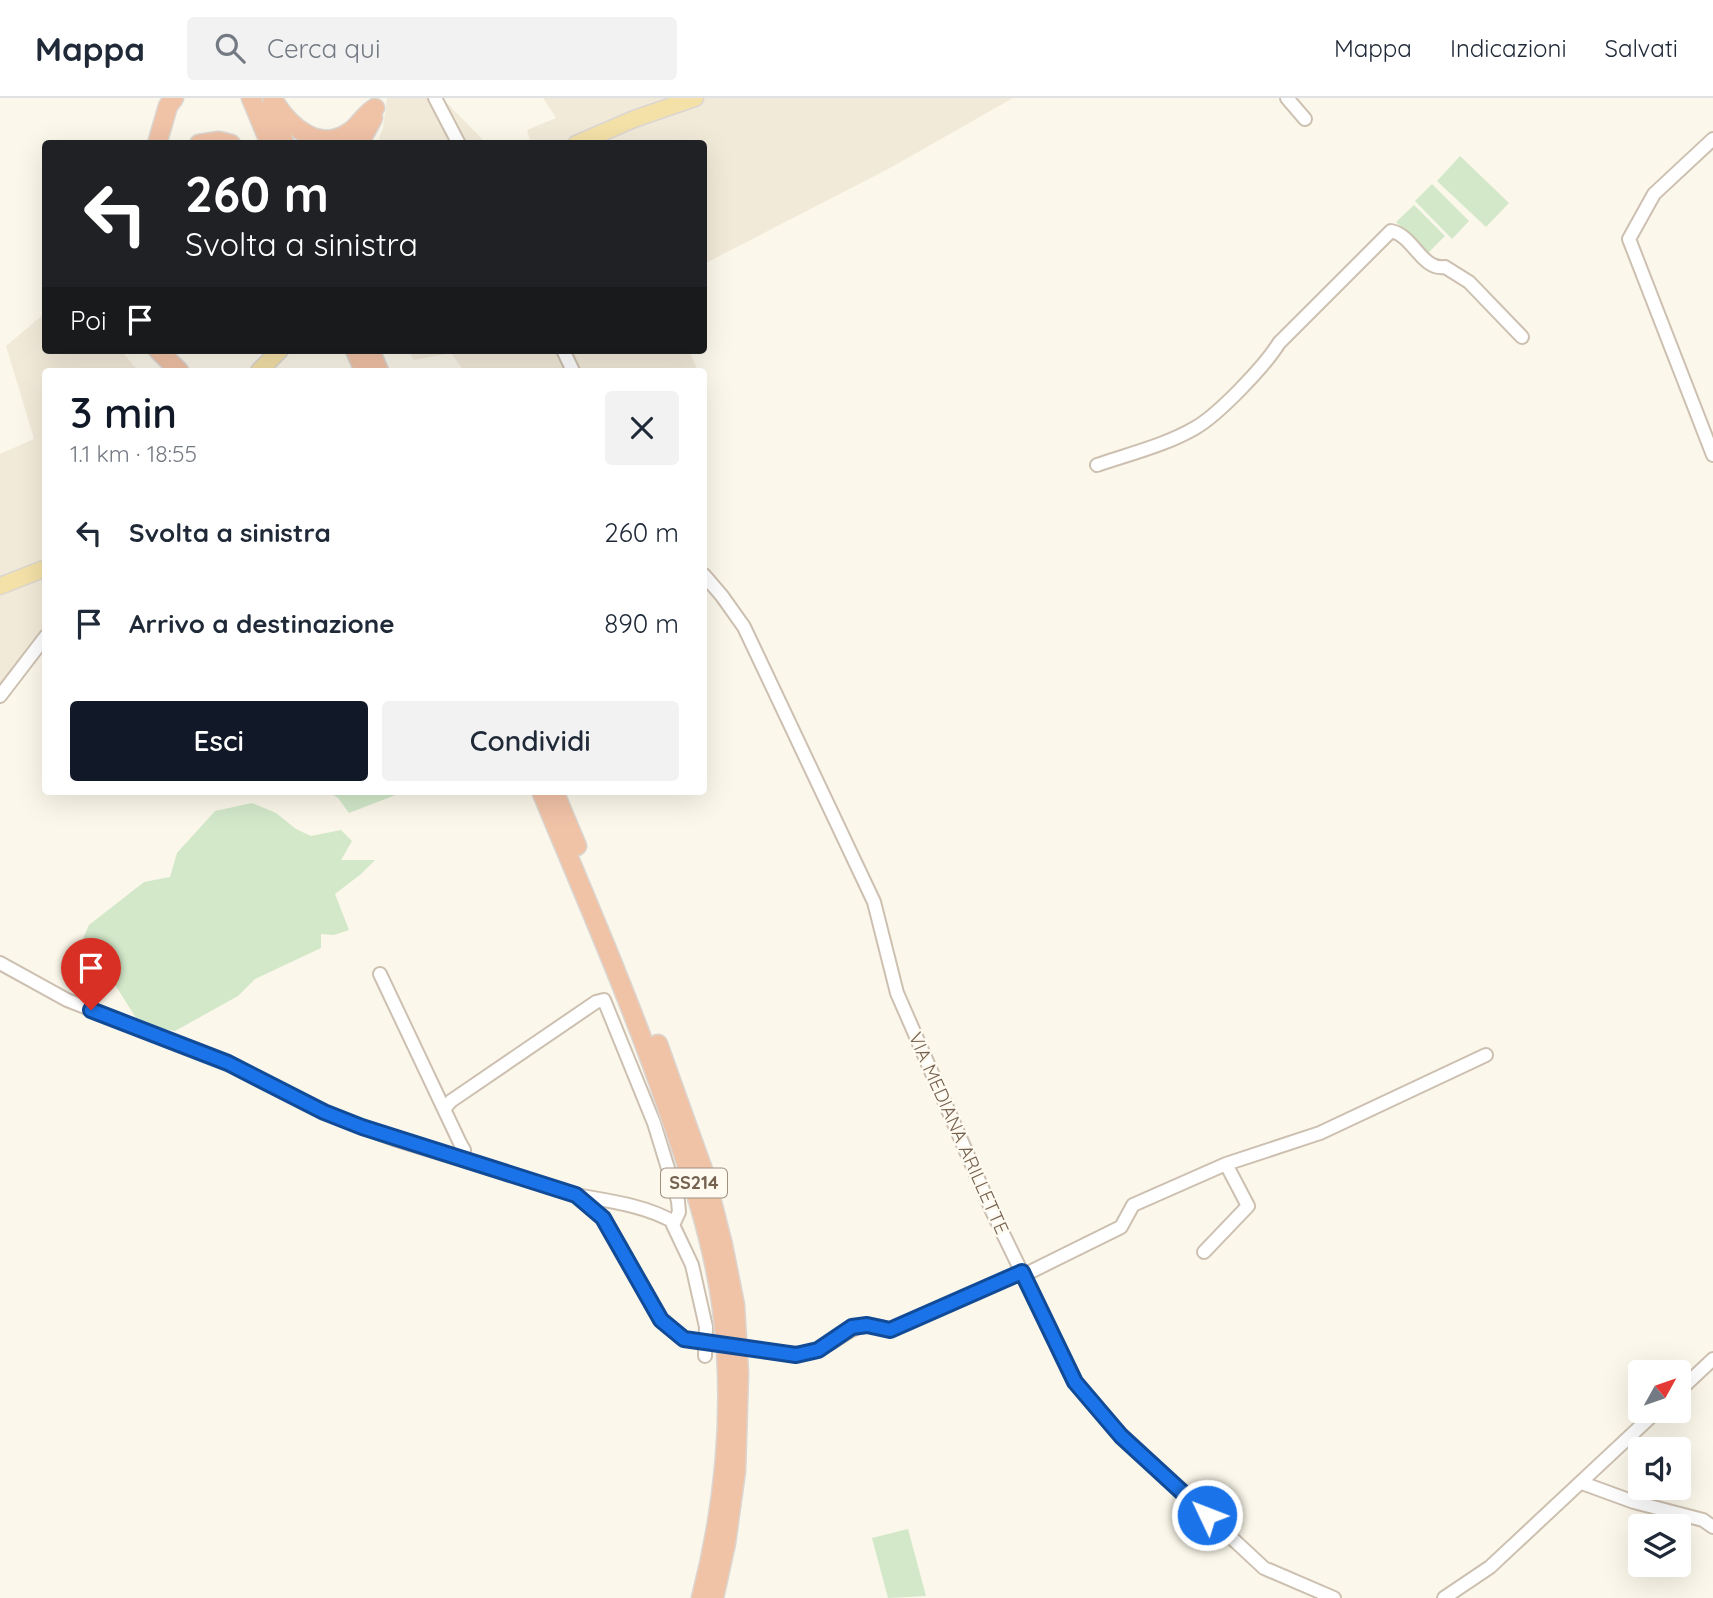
<!DOCTYPE html>
<html lang="it">
<head>
<meta charset="utf-8">
<style>
	:root { --surface:#fff; --page:#f2f2f3; --text:#1f2937; --muted:#747a83; --line:#e0e1e3; --accent:#111827 }
	body { margin:0; font-family:Quicksand,sans-serif; background:var(--page); color:var(--text); height:100vh; display:flex; flex-direction:column; font-size:26px; white-space:nowrap }
	* { box-sizing:border-box; margin:0 }
	p { font-size:23px; color:var(--muted) }
	.icon { flex:none; width:38px; height:38px; fill:none; stroke:currentColor; stroke-width:2; stroke-linecap:round; stroke-linejoin:round }
	.map { position:relative; flex:1; overflow:hidden }
	.sheet { position:absolute; left:42px; top:270px; width:665px; height:427px; display:flex; flex-direction:column; background:var(--surface); border-radius:7px; box-shadow:0 7px 28px #0002 }
	.sheet>* { flex:none }
	.guide { position:absolute; left:42px; top:42px; width:665px; height:214px; border-radius:7px; box-shadow:0 7px 28px #0002; background:#202124; color:#fff; overflow:hidden }
	.needle { width:46px; rotate:50deg }
	.buttons { position:absolute; left:1628px; top:1262px; display:grid; gap:14px }
	.buttons a { display:grid; place-items:center; width:63px; height:63px; border-radius:7px; background:var(--surface); box-shadow:0 7px 28px #0002; font-size:35px }
	.pin { position:absolute; display:grid; place-items:center; width:60px; height:60px; color:#fff; margin:-72px -30px; border-radius:50% 50% 50% 0; rotate:-45deg; box-shadow:0 0 7px #0007 }
	.pin .icon { rotate:45deg }
	.me { position:absolute; width:77px; margin:-38px; rotate:313deg; stroke-linejoin:round; filter:drop-shadow(0 0 5px #0008) }
	.turn { display:flex; align-items:center; gap:24px; height:147px; padding:0 28px; font-size:32px }
	.turn .icon { width:91px; height:91px; stroke-width:2.5 }
	.turn b { display:block; font-size:49px; line-height:60px }
	.then { display:flex; align-items:center; height:66px; padding:0 28px; background:#0003; gap:14px; font-size:26px }
	.round { display:grid; place-items:center; flex:none; width:74px; height:74px; border-radius:7px; background:var(--page) }
	.head { display:flex; align-items:center; justify-content:space-between; height:119px; padding:0 28px }
	h1 { font-size:42px; font-weight:600; line-height:52px; color:var(--accent) }
	.cta { display:flex; gap:14px; margin-top:auto; padding:14px 28px }
	.cta a { flex:1; height:80px; border-radius:7px; background:var(--accent); color:#fff; font-size:28px; font-weight:600; line-height:80px; text-align:center }
	.cta a+a { background:var(--page); color:var(--text) }
	ul { padding:0; list-style:none }
	li { display:flex; align-items:center; gap:21px; height:91px; padding:0 28px }
	li div { flex:1 }
	li b { display:block; font-size:26px }
	li em { font-style:normal }
	header { display:flex; align-items:center; gap:42px; box-sizing:border-box; height:98px; padding:0 35px; background:var(--surface); border-bottom:2px solid var(--line) }
	header strong { font-size:33px }
	nav { display:flex; gap:38px; margin-inline-start:auto; font-size:24px }
	.search { width:490px; height:63px; background:var(--page); display:flex; align-items:center; gap:18px; box-sizing:border-box; padding:0 24px; border-radius:7px; color:var(--muted); font-size:26px }
	.map>svg:first-child { display:block }
	.residential { fill:#f2ead9 }
	.green { fill:#d2e8c9 }
	.lines { fill:none; stroke-linecap:round; stroke-linejoin:round }
	.minor-casing { stroke:#cdc0b0; stroke-width:16 }
	.major-casing { stroke:#dbd6d1; stroke-width:19 }
	.highway-casing { stroke:#dbd6d1; stroke-width:21 }
	.minor { stroke:#fff; stroke-width:12 }
	.major { stroke:#f4e1a8; stroke-width:16 }
	.highway { stroke:#f0c2a6; stroke-width:18 }
	.minor-bridge-casing { stroke:#cdc0b0; stroke-width:16; stroke-linecap:butt }
	.minor-bridge { stroke:#fff; stroke-width:12 }
	.route-casing { stroke:#114b97; stroke-width:18 }
	.route { stroke:#1a73e8; stroke-width:12 }
	.labels { text-anchor:middle; stroke-width:5; stroke-linejoin:round; paint-order:stroke }
	.shield { fill:#fefaf0; stroke:#9e8f7f; stroke-width:2 }
	.shield-label { font-size:18px; font-weight:bold; fill:#75614f }
	.street-label { font-size:19px; fill:#75614f; stroke:#fefaf0 }
</style>
</head>
<body>
<header>
<strong>Mappa</strong>
<div class="search"><svg class="icon" aria-label="search" viewBox="0 0 24 24"><circle cx="10" cy="10" r="6"/><path d="M15 15l6 6"/></svg>Cerca qui</div>
<nav><a>Mappa</a><a>Indicazioni</a><a>Salvati</a></nav>
</header>
<div class="map">
<svg width="1713" height="1500" viewBox="0 0 1713 1500">
	<rect width="100%" height="100%" fill="#fbf7ea"/>
	<!-- residential -->
	<path class="residential" d="M387,0H442L486,45L377,46L383,30Z
		M543,0H1013L890,70L704,166V46L531,45L527,32L556,20Z
		M45,215L46,252H121L138,273H46L45,550L0,592V356L34,341L6,248Z
		M408,252H689L698,273H464L451,255L414,262Z"/>
	<!-- green -->
	<path class="green" d="M1460,58L1509,105L1486,129L1437,83Z
		M1432,86L1469,123L1452,141L1415,103Z
		M1414,107L1445,138L1427,156L1396,124Z
		M327,693H406L349,715L338,700Z
		M252,705L276,715L296,731L311,738L341,732L352,743L341,762H375L361,776L335,796L349,832L334,837L321,836V850L255,881L238,898L175,933L159,930L136,920L114,885L82,843L89,827L144,784L170,779L177,755L215,713Z
		M908,1431L926,1498L888,1500L872,1440Z"/>
	<g class="lines">
		<defs>
			<path id="minor" d="M435,0L459,46
				M1287,0L1305,21
				M1713,41L1654,96L1629,141L1713,357
				M563,252L573,273
				M1097,367C1129,356 1166,347 1195,330C1218,317 1265,268 1279,245L1391,133C1413,137 1422,173 1445,169L1469,184L1522,239
				M704,477L722,498L744,529L874,804L897,895L993,1115L1075,1284L1121,1337L1264,1470L1334,1500
				M0,598L46,538
				M0,865L67,902L228,965L324,1014L354,1026L394,1041L576,1097L603,1120L661,1222L684,1241L698,1243
				M380,876L460,1045L464,1052L459,1061
				M444,1011L451,1003L596,904L604,902L654,1025L678,1103L679,1114L673,1127L692,1167L706,1229L705,1258
				M1226,1066L1320,1035L1486,957
				M576,1097C609,1103 644,1107 674,1124
				M1024,1177L1121,1129L1133,1107L1226,1066L1248,1108L1204,1154
				M778,1255C791,1256 804,1257 817,1252C847,1240 853,1218 890,1232L1022,1174
				M1678,1294L1713,1261
				M1582,1385L1634,1404L1703,1422L1713,1429
				M1444,1500L1490,1469L1658,1312"/>
			<path id="major" d="M576,46L634,21L695,0
				M259,273L280,252
				M0,488L46,470"/>
			<path id="highway" d="M251,0L270,46
				M272,0C288,27 319,57 351,33C360,26 365,16 375,10
				M270,10L285,46
				M157,46L168,8L174,0
				M199,46L219,43L231,46
				M359,46L373,20
				M158,252L179,273
				M355,252L364,273
				M370,252L379,273
				M541,693C585,799 631,904 668,1012C691,1077 713,1143 722,1211C734,1307 725,1407 701,1500
				M554,693L577,748
				M658,946L706,1080L723,1147L735,1207L739,1275L736,1373L726,1445L714,1500"/>
		</defs>
		<!-- minor casing -->
		<use href="#minor" class="minor-casing"/>
		<!-- major casing -->
		<use href="#major" class="major-casing"/>
		<!-- highway casing -->
		<use href="#highway" class="highway-casing"/>
		<!-- minor -->
		<use href="#minor" class="minor"/>
		<!-- major -->
		<use href="#major" class="major"/>
		<!-- highway -->
		<use href="#highway" class="highway"/>
		<defs>
			<path id="minor-bridge" d="M698,1243L778,1255"/>
		</defs>
		<!-- minor-bridge casing -->
		<use href="#minor-bridge" class="minor-bridge-casing"/>
		<!-- minor-bridge -->
		<use href="#minor-bridge" class="minor-bridge"/>
	</g>
	<g class="lines">
		<defs>
			<path id="route" d="M91,912L228,965L324,1014L362,1029L576,1097L603,1120L661,1222L684,1241L796,1257L818,1252L852,1229L867,1227L890,1232L1022,1174L1075,1284L1121,1338L1207,1417"/>
		</defs>
		<!-- route casing -->
		<use href="#route" class="route-casing"/>
		<!-- route -->
		<use href="#route" class="route"/>
	</g>
	<g class="labels">
		<!-- shield labels -->
		<rect class="shield" x="661" y="1070.5" width="66" height="29" rx="5"/>
		<g class="shield-label">
			<text x="694" y="1091">SS214</text>
		</g>
		<!-- street labels -->
		<g class="street-label">
			<text transform="translate(959 1035) rotate(66)" y="7">VIA MEDIANA ARILLETTE</text>
		</g>
	</g>
</svg>
<div class="buttons">
<a><svg class="needle" viewBox="-14 -14 28 28"><path d="M0-13l5 13h-10z" fill="#e53935"/><path d="M0 13l5-13h-10z" fill="#747a83"/></svg></a>
<a><svg class="icon" aria-label="sound" viewBox="0 0 24 24"><path d="M4 9h4l5-4v14l-5-4H4zM17 9q2 3 0 6"/></svg></a>
<a><svg class="icon" aria-label="layers" viewBox="0 0 24 24"><path d="M12 4l9 5-9 5-9-5zM3 14l9 5 9-5"/></svg></a>
</div>
<div class="pin" style="left:91px;top:912px;background:#d93025"><svg class="icon" aria-label="arrive" viewBox="0 0 24 24"><path d="M6 21V4h12l-3 4 3 4H6"/></svg></div>
<svg class="me" style="left:1207px;top:1417px" viewBox="-20 -20 40 40"><circle r="17" fill="#1a73e8" stroke="#fff" stroke-width="3"/><path d="M0-11L8 9 0 5-8 9z" fill="#fff"/></svg>
<div class="guide">
<div class="turn"><svg class="icon" aria-label="left" viewBox="0 0 24 24"><path d="M17 20v-9H6M10 6l-5 5 5 5"/></svg><div><b>260 m</b>Svolta a sinistra</div></div>
<div class="then">Poi<svg class="icon" aria-label="arrive" viewBox="0 0 24 24"><path d="M6 21V4h12l-3 4 3 4H6"/></svg></div>
</div>
<section class="sheet">
<div class="head"><div><h1>3 min</h1><p>1.1 km · 18:55</p></div><a class="round"><svg class="icon" aria-label="close" viewBox="0 0 24 24"><path d="M6 6l12 12M18 6L6 18"/></svg></a></div>
<ul>
<li><svg class="icon" aria-label="left" viewBox="0 0 24 24"><path d="M17 20v-9H6M10 6l-5 5 5 5"/></svg><div><b>Svolta a sinistra</b></div><em>260 m</em></li>
<li><svg class="icon" aria-label="arrive" viewBox="0 0 24 24"><path d="M6 21V4h12l-3 4 3 4H6"/></svg><div><b>Arrivo a destinazione</b></div><em>890 m</em></li>
</ul>
<div class="cta"><a>Esci</a><a>Condividi</a></div>
</section>
</div>
</body>
</html>
